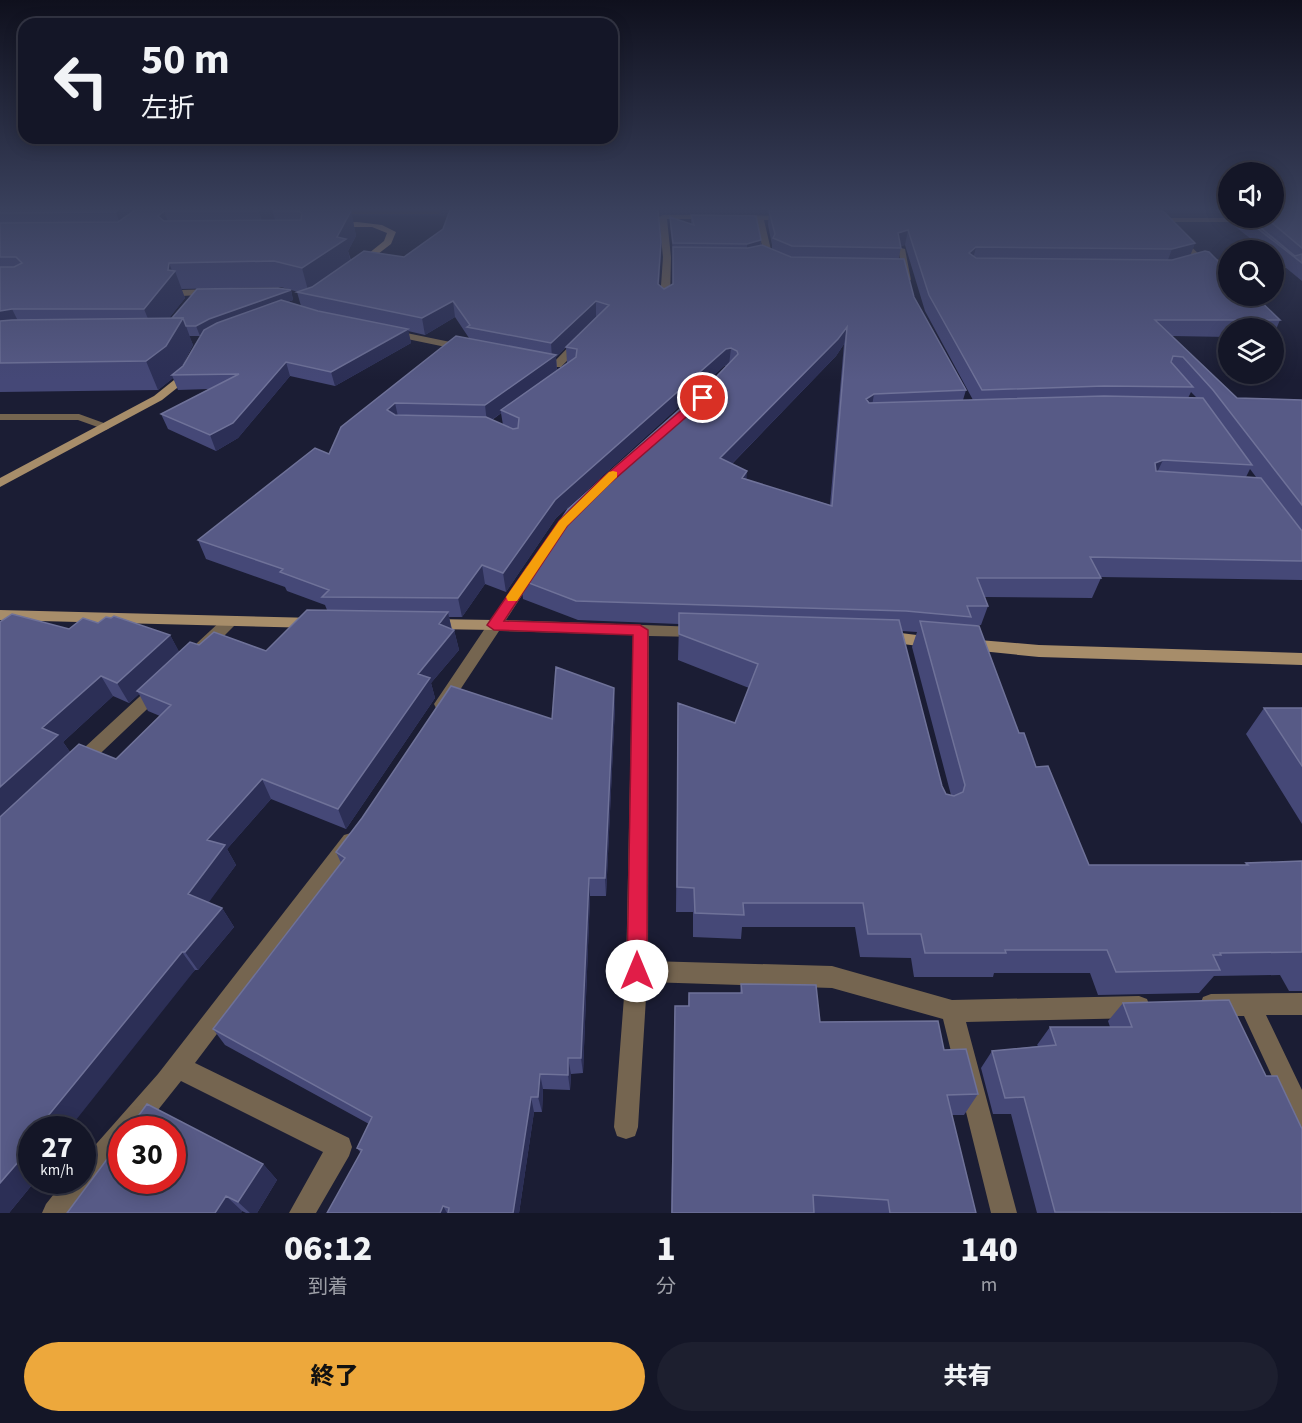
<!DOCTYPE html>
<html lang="ja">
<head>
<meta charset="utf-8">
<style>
	:root { --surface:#141627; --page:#1d1f2f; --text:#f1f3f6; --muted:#9d9fa7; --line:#333544; --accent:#eda83c }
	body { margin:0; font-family:"Source Sans 3","Noto Sans JP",sans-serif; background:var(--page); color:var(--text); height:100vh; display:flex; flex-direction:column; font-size:22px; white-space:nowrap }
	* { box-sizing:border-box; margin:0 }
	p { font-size:20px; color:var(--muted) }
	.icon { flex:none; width:33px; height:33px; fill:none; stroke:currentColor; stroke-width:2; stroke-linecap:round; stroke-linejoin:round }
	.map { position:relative; height:1213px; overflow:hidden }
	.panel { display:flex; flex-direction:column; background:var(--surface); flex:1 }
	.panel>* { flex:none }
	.top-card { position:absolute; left:18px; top:18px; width:600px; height:126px; border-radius:18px; box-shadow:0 3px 15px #0003,0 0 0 2px var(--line); background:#141627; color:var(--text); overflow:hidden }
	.fabs { position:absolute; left:1218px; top:162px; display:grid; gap:12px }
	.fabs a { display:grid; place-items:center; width:66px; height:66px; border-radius:50%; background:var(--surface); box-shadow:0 3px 15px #0003,0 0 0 2px var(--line); font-size:30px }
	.speed { position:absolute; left:18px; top:1116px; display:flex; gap:12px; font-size:30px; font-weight:700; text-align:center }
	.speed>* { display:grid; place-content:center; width:78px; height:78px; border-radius:50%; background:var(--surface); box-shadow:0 3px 15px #0003,0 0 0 2px var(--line); line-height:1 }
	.speed small { font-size:15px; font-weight:400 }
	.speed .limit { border:9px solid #d22; background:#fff; color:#111 }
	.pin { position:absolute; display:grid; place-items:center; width:51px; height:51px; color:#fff; margin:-26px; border:3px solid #fff; border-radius:50%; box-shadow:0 2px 6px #0007 }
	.me { position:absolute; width:66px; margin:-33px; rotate:0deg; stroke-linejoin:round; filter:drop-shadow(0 0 4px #0008) }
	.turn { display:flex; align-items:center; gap:21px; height:126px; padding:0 24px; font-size:27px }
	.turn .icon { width:78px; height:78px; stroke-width:2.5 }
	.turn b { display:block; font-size:42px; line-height:51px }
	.eta { display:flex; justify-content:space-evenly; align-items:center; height:102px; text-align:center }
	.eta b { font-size:36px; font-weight:800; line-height:42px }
	.action { display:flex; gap:12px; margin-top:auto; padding:12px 24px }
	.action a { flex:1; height:69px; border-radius:36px; background:var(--accent); color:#111; font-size:24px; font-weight:800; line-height:69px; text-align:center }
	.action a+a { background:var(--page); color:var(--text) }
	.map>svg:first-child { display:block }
	.built { fill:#232542 }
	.green { fill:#5c3b00 }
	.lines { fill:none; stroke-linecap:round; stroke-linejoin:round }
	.lane { fill:#756550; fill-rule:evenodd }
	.street { fill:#756550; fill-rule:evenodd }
	.secondary { fill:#a78d6a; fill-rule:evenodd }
	.wall { fill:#454877; fill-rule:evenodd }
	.shaded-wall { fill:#2c2f56 }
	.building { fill:#575a86; stroke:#6f7299; stroke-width:1.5; fill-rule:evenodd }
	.route { fill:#e11d48; stroke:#92132f; stroke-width:1.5 }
	.slow { fill:#f59e0b }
</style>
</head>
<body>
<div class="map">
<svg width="1302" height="1213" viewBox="0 0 1302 1213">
	<rect width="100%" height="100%" fill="#1b1d34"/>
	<!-- built -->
	<path class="built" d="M297,210H1129L1132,213L439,216L308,215Z"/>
	<!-- green -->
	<path class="green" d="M303,210H441L439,214H312Z"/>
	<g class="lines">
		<!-- lane -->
		<path class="lane" d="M212,289L217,292L215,294L182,296L177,293L182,290Z
			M0,414H79L112,426L106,430L78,420H0Z"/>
		<!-- street -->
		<path class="street" d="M663,215H709L713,217L709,219H667L671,257L670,300L665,303L660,300L663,257L659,217Z
			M736,215L787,216L791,218L787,220H764L771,250L762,258L758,255L763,250L756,220L733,219V215Z
			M1153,218H1241L1254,228L1247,230L1239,222H1150V218Z
			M1174,236H1180L1202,257L1228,261V267C1203,266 1191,258 1174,240Z
			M898,247L905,249L911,280L903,278Z
			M1274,262H1302V268H1274Z
			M392,330L465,345L470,348L465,351L388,335L387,333Z
			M580,338L584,339V343L561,367H553V363L576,339Z
			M532,564L539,569L506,620L698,627L703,628L706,632L703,636L698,637L649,636L648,961L832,966L952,1000L1139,996L1147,999L1150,1007L1147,1015L1139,1018L966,1022L1017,1213H991L943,1019L832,988L647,982L638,1127L635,1136L626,1139L617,1136L614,1127L626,971L633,635L499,631L448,708L442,710L436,708L434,704L527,566Z
			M229,617L234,618L237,622L234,626L209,651H197L195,647L197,643L224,618Z
			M157,684L163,686L165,690L163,694L84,769L78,771L72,769L69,764L72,759L151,686Z
			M351,833L358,835L361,841L358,847L195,1063L349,1138L352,1147L349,1156L316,1213H289L323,1152L181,1081L142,1130H122V1153L71,1213H42L46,1204L65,1180H82V1160L158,1074L344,835Z
			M1302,993V1015H1266L1302,1090V1128L1294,1124L1244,1016H1211L1203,1013L1200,1005L1203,997L1211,994Z"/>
		<!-- secondary -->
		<path class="secondary" d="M357,222L382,225L396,232L391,244L361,267L357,264L358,262L384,241L387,233L372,227H335L331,225L335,223Z
			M188,366L193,369L187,380L162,400L0,487V478L154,396L179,376L184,367Z
			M0,610L315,618L320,619L323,623L320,627L315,628L0,620Z
			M432,619L494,620L499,621L502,625L499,629L494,630L432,629L427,628L424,624L427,620Z
			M901,633L940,638L942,642L940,646L934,648L895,643L893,639L895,635Z
			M967,639L1039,645L1302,653V665L1039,657L961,649L959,645L961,641Z"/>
	</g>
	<!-- wall -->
	<path class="wall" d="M0,210H347L351,211L356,236L348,251L351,260L661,242L659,285L664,289L673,284V252L670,226V217L691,224V215L761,240V245L772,249V245L768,225L769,211L1195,243L1190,255L1280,320L1274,334V328H1228V337L1172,336L1237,398L1302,400V580L1100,577L1101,578L1092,598L985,597L988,606L981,625H968L1036,767L1089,865H1245L1246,863L1302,861V991H1289L1280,975L1214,976L1199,993L1098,995L1090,973H994L993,977H914L911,958L860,957L855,927H742L741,939L693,937V912H676L678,703L735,723L749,688L678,660L679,624L578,620L523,599L521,580L727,366H724L556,518L506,592L485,584L462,617H449L452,629L454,630L459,650L431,683L435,698L346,829L271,799L227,849L236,865L208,902L222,908L234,927L198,970H195L32,1130V1180H36L9,1213H0L69,629L98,623L170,635L179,652L199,645L266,651L327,610L325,605L287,591L285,587L206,559L198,540L329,454L469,338L455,317L425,335L408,331L411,343L335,386L290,376L238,438L216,451L168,429L161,414L209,389L178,390L173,378L158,390L0,392ZM905,245L925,311L973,400H963L966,390L914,297L899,258L901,246ZM281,287L298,292H297L301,306L288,302L293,300L291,290L169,318L185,298L181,289ZM189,336H201L183,366L181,368L193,345ZM844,344L830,505L747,480L732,464L836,356ZM566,347L567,363L557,370L556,357ZM1191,392L1197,398H1188ZM501,413L503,425L492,420L500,414ZM1250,469L1256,477H1246ZM902,631L917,632L912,647L951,795L946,794L942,786ZM139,694L148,711L160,716L116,759L70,752L63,742L113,696L129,703Z
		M1215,210H1228V216L1222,215Z
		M1302,210V281L1274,258V250H1265L1232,224L1235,218H1274Z
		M615,706L606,896H590L583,1073L571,1074L570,1090L543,1089L542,1112H534L519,1213H327L361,1153L357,1148L369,1124L225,1045L213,1029L341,863L336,852L552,719Z
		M1302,707V824L1246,734L1264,708H1301Z
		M741,984L820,1022L944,1050L978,1094L964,1115H952L976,1213H671L675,1006H688L689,993H740Z
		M1123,1003L1302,1213H1037L1011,1114H993L981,1068L992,1051L1038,1046L1037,1045L1050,1027H1110L1108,1021Z
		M263,1164L277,1180L257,1213H246L242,1211L241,1213H67Z"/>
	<!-- shaded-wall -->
	<path class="shaded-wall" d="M118,210H144L125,237L116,212Z
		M260,210H272L276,223L266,236L259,211Z
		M164,211L173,236L158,216Z
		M351,211L356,236L348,251L351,264L309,294L302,268L337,237Z
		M908,230L905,245L895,248L898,233Z
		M761,240L760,249L747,253V244Z
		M661,242V257L658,300V284Z
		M1195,243L1189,259L1166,265L1172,249Z
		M976,247L972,263L969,253Z
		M169,263L173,273L175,271L185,298L155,336L144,309L168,270Z
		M291,290L293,300L212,329L200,336L196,326L209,319Z
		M453,301L455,317L425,335L422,318Z
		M596,301V317L556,357L557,372L501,410V413L487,423L485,405L552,358L551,343Z
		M12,309L26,337L0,341V311Z
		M183,318L193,345L177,375H172L173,378L158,390L146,361Z
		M847,327L844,344L836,356L719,477L720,458Z
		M408,329L411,343L335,386L331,372Z
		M731,348L729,365L724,366L556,518L506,592L503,573L555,500L726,349Z
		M286,362L290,376L238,438L216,451L210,435Z
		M874,394L871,412L866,399Z
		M395,403L399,421L387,410Z
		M1163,460L1154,479L1155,463Z
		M747,471L746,489L742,478Z
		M482,565L485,584L462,617L458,598Z
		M448,612L452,632L454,630L459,650L431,683L435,698L346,829L338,809L418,674L439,624Z
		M170,635L181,655L137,691L139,694L129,703L117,683Z
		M101,676L113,696L63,742L72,755L0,822V787L42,728Z
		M614,688L615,706L606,896L605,878Z
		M262,779L271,799L227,849L236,865L201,913L188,894L207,840Z
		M589,878L590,896L583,1073L581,1058Z
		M222,908L234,927L198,970L185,952Z
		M182,952L195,970L68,1130H45L43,1122Z
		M568,1058L571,1074L570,1090L568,1075Z
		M540,1074L543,1089L542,1112L538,1097Z
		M531,1097L534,1112L519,1213H513Z
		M32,1146V1180H36L9,1213H0V1183Z
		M263,1164L277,1180L257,1213H250L238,1202Z
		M226,1196L242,1211L241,1213H215Z
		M443,1206L447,1213H440Z"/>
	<!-- building -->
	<path class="building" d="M0,210H118L116,212L0,213Z
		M135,210H260L259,211H164L158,216L164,221L301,220L302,213L297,211H274L275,210H347L351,211L337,237L346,239L302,268L274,261L169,263L168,270L175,271L144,309H12L0,311V267H14L22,263L16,257H0V223L118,222Z
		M450,210H658L661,242L658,284L664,289L673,284V247L748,248L762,245L791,257L904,259L914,297L966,390L874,394L866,399L869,403L1104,396L1203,398L1252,465L1163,460L1155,463L1156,471L1261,478L1302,531V561L1090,557L1101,578H977L988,606H967L971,617L906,611L576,601L521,580L568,509L717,376L738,354L737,351L731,348L726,349L555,500L503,573L482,565L458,598L322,597L329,590L280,572L283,569L198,540L315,448L329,454L341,427L456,336L556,355L485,405L395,403L387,410L395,415L486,417L513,429L518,428L519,418L501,410L576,357L577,349L566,347L609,305L596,301L551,343L467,327L470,325L453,301L422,318L297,292L312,287L364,251L404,257L443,229ZM847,327L832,506L742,478L747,471L720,458L838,339Z
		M1274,210H1302V248L1266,218H1274Z
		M769,211H1163L1195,243L1172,249L976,247L969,253L976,258L1172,260L1205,251L1209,252L1228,271V296H1255L1280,320H1155L1237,398L1302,400V505L1213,390L1183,357L1173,356L1171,362L1193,387L1104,386L982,390L929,295L908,230L898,233L901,248L792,246L773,238L775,234Z
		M691,215L756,216L761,240L747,244L673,243L670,217L694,225Z
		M1244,218H1249L1295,256L1302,254V263Z
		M278,288L291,290L209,319L196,326H186L183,318H172L197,289Z
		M281,300L318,311L408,329L331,372L286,362L233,423L210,435L161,414L239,374L172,375L183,366L204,330L217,323Z
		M183,318L166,346L146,361L0,363V321L12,320Z
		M307,610L448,612L439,624L454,630L418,674L430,678L338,809L262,779L207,840L225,845L188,894L222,908L185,952H182L43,1122L49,1125L45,1130H32V1146L0,1183V817L79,744L116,759L171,705L137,691L190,642L199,645L214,632L266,651Z
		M679,613L899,620L942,786L946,794L954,796L963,792L965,785L920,621L979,626L1019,733H1024L1036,767L1048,766L1089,865H1248L1246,863L1302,861V952L1220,953L1221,955H1213L1220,970L1116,972L1107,950H1005L1006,953H925L921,934H868L863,903H743L744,915L695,913L694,888L677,887L678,703L735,723L758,664L679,634Z
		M12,614L69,629L83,618L98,623L106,617L111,618L114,616L170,635L117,683L101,676L42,728L58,735L0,787V622Z
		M556,667L614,688L605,878H589L581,1058H568V1075L540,1074L538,1097H531L513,1213H448L449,1208L443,1206L440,1213H327L362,1150L357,1148L372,1117L213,1029L345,858L336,852L362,818L451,686L552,719Z
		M1264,708H1302V766Z
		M741,984L816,985L820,1022L938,1021L944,1050L966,1049L978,1094L947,1095L976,1213H890L888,1200L813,1195L814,1213H672L675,1006H689V993H742Z
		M1229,1000L1266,1076H1277L1302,1129V1213L1055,1212L1024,1097L1005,1098L992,1051L1056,1045L1050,1027H1132L1123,1003Z
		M147,1104L263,1164L238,1202L226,1196L215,1213H67L122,1139V1180H172V1130H128Z"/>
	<!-- sky -->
	<linearGradient id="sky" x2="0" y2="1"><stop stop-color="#0f101d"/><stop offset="0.55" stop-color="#39405c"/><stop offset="1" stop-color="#39405c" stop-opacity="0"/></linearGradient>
	<rect width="1302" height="380" fill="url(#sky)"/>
	<!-- route -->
	<path class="route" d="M699,395L708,398L608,485L567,526L504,621L640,625L648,630L647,971L644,978L637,980L630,978L627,971L633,635L494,630L487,625L559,521L600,480Z"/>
	<!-- slow -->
	<path class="slow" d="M613,471L617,472V477L567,526L517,601H508L506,597L508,594L559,521L609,472Z"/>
</svg>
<div class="fabs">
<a><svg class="icon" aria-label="sound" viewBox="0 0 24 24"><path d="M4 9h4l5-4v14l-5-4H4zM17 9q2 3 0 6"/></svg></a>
<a><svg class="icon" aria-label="search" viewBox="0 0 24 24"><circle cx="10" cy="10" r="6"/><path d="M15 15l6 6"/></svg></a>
<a><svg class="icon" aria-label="layers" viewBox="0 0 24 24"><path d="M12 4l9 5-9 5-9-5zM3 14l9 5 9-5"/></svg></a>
</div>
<div class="speed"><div>27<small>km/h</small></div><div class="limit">30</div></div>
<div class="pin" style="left:703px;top:398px;background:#d93025"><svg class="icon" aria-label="arrive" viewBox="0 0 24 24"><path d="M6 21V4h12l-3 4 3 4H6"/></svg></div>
<svg class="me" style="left:637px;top:971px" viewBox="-20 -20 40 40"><circle r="19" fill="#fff"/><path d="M0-13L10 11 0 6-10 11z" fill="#e11d48"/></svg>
<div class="top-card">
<div class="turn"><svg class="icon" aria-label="left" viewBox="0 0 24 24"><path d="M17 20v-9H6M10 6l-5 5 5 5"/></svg><div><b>50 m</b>左折</div></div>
</div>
</div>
<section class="panel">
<div class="eta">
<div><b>06:12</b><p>到着</p></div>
<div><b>1</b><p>分</p></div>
<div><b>140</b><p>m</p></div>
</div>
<div class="action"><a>終了</a><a>共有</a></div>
</section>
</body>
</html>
